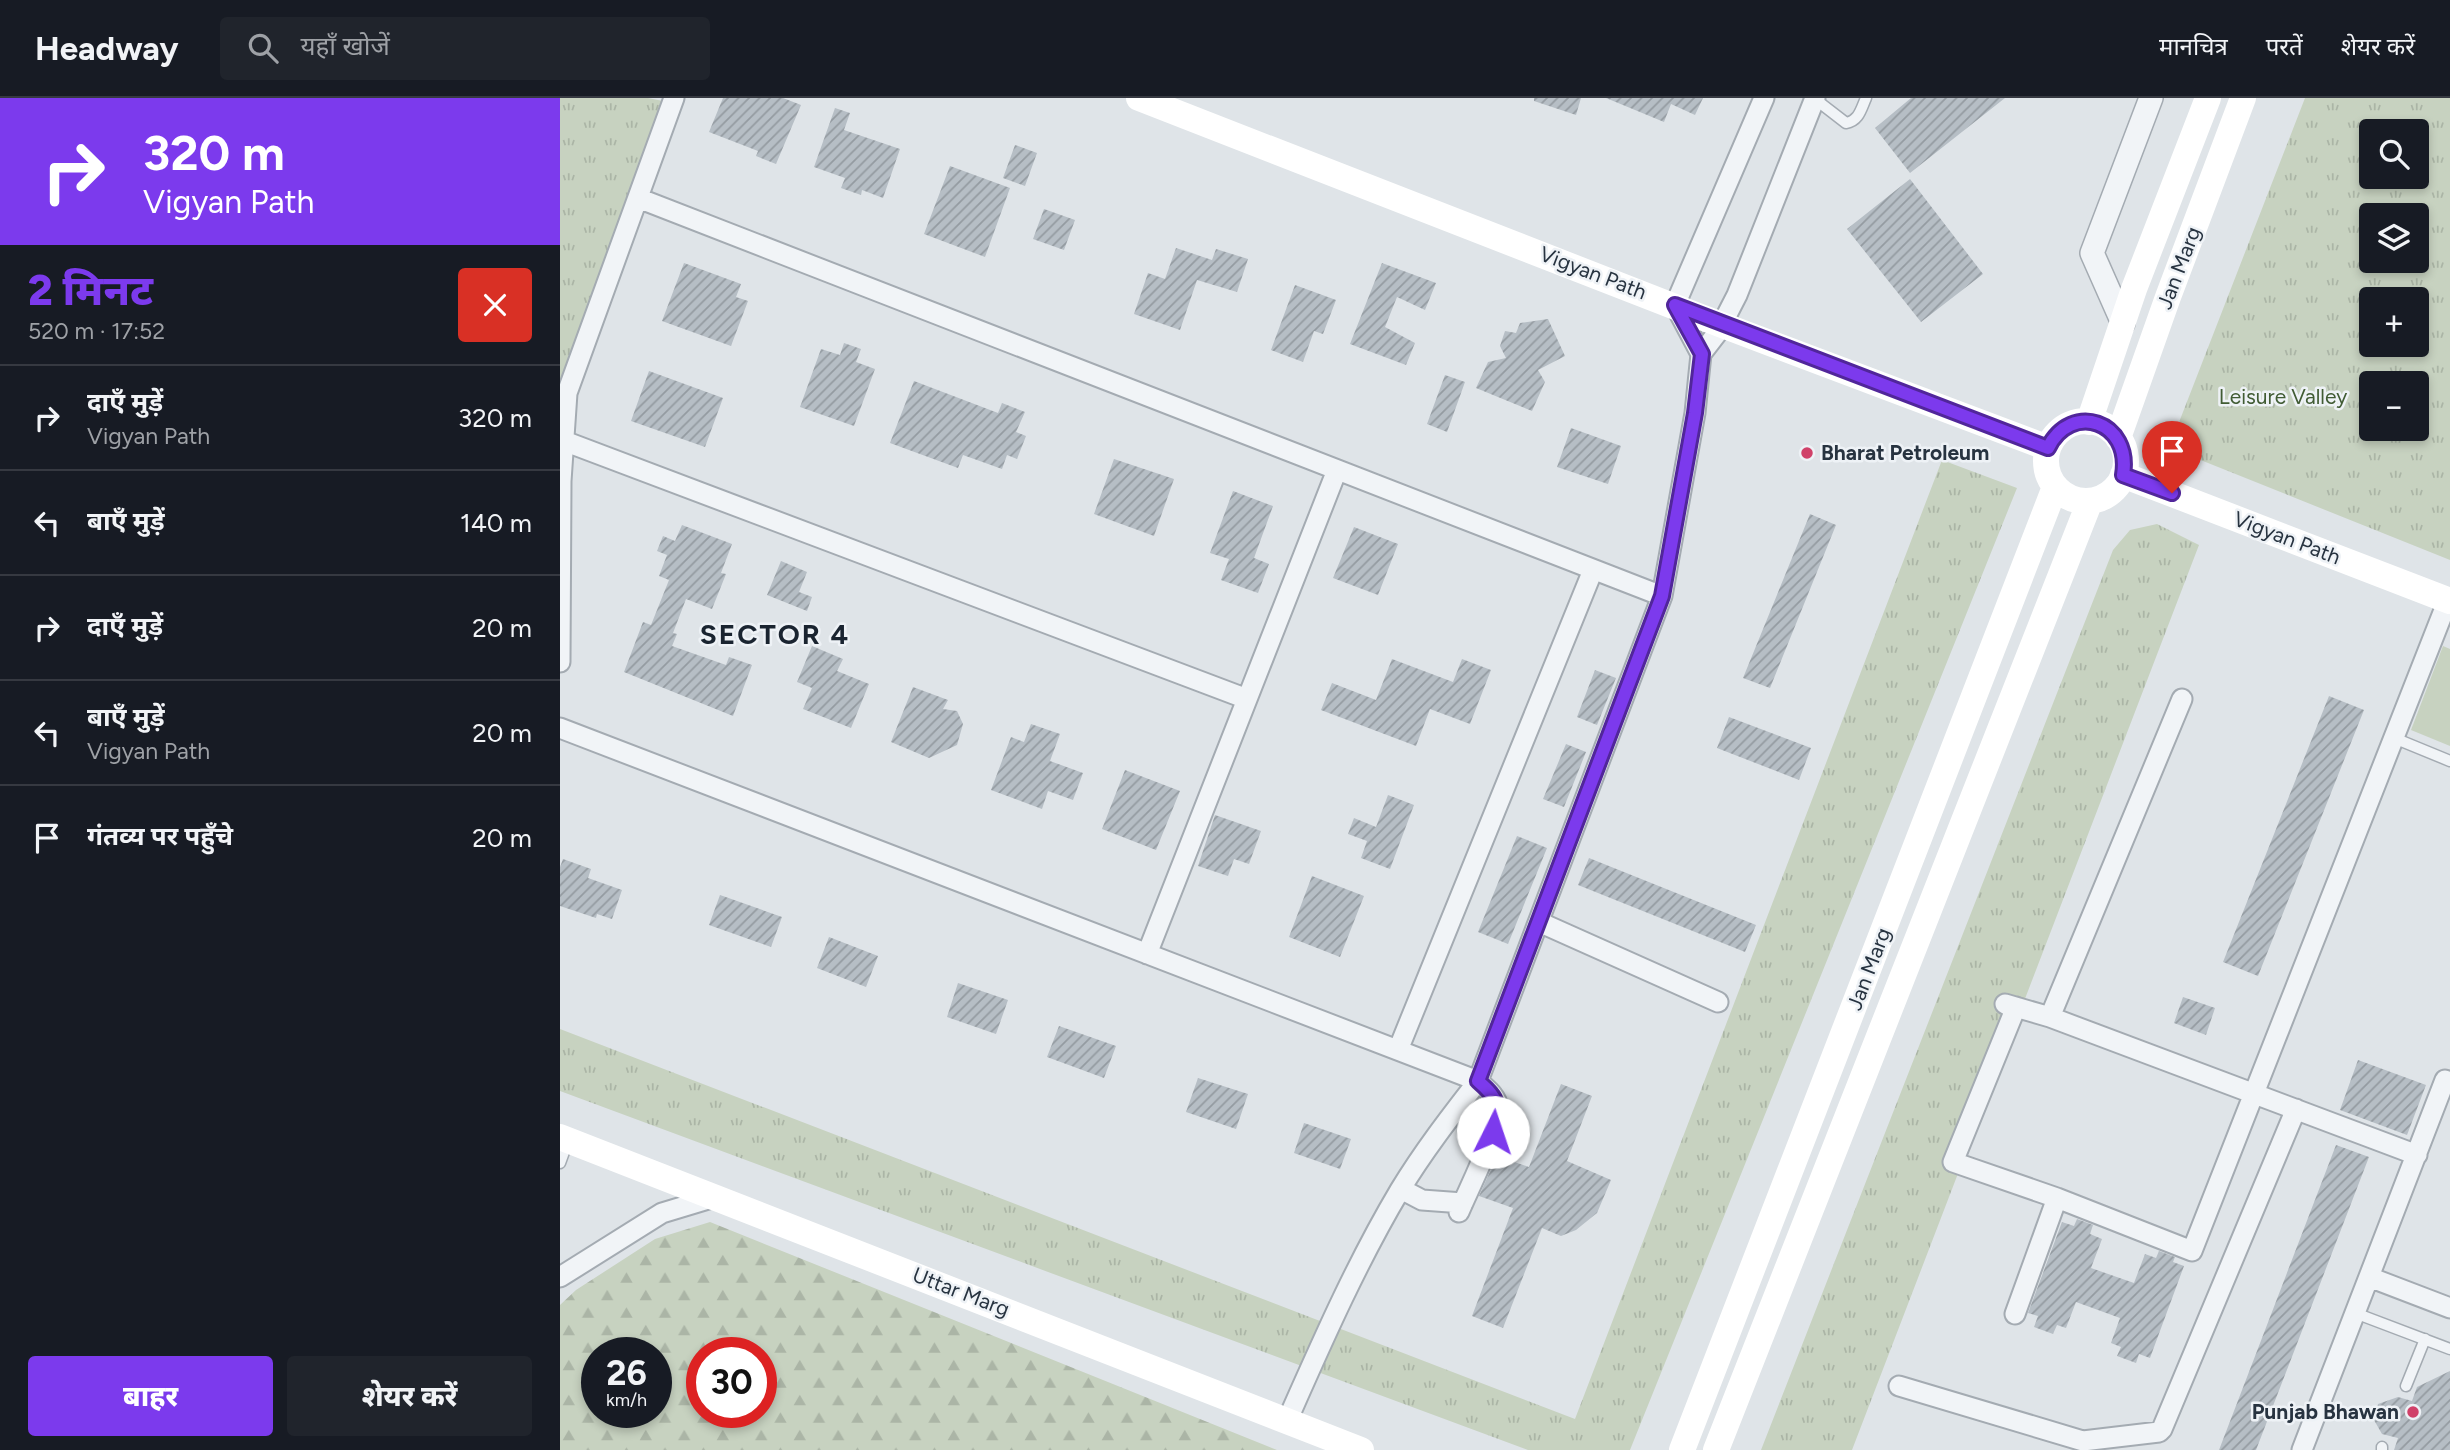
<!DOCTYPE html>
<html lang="hi">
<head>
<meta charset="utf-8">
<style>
	:root { --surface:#171b24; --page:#20242c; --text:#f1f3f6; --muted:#9ea1a6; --line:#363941; --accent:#7c3aed }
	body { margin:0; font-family:Figtree,"Noto Sans Devanagari",sans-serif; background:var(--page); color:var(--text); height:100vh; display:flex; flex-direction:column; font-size:26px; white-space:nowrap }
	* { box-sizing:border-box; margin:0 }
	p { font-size:23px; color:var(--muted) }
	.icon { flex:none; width:38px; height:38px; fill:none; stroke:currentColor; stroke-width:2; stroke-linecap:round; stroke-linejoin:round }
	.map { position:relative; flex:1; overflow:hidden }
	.sheet { display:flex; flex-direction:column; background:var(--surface); width:560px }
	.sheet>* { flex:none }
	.banner { background:#7c3aed; color:#fff; overflow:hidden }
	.controls { position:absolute; left:1799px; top:21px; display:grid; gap:14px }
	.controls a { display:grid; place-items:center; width:70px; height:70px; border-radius:7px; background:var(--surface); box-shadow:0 4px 10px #0003; font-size:35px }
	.speed { position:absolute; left:21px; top:1239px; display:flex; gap:14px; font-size:35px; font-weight:700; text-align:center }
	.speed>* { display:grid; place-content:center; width:91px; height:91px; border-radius:50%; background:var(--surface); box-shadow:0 4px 10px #0003; line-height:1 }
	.speed small { font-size:18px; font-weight:400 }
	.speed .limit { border:10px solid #d22; background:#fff; color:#111 }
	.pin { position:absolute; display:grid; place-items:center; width:60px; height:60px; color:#fff; margin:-72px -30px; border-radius:50% 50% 50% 0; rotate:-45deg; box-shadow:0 0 7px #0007 }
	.pin .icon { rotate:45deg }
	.me { position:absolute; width:77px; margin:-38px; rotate:4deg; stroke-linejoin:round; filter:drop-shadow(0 0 5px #0008) }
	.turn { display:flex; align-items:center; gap:24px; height:147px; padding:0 28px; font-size:32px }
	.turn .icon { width:91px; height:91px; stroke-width:2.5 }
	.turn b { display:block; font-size:49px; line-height:60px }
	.round { display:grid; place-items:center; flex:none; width:74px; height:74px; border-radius:7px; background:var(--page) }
	.headline { display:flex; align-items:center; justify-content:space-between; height:119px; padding:0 28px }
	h1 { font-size:42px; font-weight:800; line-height:52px; color:var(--accent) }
	.cta { display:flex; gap:14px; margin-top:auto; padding:14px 28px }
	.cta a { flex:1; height:80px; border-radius:7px; background:var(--accent); color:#fff; font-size:28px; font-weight:800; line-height:80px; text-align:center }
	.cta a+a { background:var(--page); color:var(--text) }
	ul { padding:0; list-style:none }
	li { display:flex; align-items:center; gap:21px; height:105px; padding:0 28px; border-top:2px solid var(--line) }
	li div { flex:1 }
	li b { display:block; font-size:26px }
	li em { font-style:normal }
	header { display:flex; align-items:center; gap:42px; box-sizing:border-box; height:98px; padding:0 35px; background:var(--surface); border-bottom:2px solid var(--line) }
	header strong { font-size:33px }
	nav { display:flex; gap:38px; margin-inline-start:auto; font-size:24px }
	.search { width:490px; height:63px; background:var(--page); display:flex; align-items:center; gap:18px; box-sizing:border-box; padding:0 24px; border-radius:7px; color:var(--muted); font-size:26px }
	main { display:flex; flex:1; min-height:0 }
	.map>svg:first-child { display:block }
	.grass { fill:url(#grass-tufts); fill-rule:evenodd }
	.forest { fill:url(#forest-firs); fill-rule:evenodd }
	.garden { fill:#c7d2c0 }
	.building { fill:url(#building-hatch) }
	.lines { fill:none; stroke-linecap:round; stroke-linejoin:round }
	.service-casing { stroke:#a4abb2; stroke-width:13 }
	.minor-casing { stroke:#a4abb2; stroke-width:23 }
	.tertiary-casing { stroke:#a4abb2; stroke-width:26 }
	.service { stroke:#f1f4f7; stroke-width:10 }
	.minor { stroke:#f1f4f7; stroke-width:19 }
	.tertiary { stroke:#f1f4f7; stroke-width:23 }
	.secondary { stroke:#fff; stroke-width:26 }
	.route-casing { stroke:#51269a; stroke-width:18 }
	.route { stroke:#7c3aed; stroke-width:12 }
	.poi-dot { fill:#d04169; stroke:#eef2f6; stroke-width:2.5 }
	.labels { text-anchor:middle; stroke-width:5; stroke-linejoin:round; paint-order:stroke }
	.street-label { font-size:21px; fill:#273340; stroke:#eef2f6 }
	.park-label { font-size:21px; fill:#415c34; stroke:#eef2f6 }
	.poi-label { font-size:21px; font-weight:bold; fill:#273340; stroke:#eef2f6; text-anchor:start }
	.district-label { font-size:28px; font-weight:bold; letter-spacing:2px; fill:#1a2430; stroke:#eef2f6 }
</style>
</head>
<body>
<header>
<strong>Headway</strong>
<div class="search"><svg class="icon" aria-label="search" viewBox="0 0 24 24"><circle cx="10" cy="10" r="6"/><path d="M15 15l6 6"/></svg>यहाँ खोजें</div>
<nav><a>मानचित्र</a><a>परतें</a><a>शेयर करें</a></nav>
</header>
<main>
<section class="sheet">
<div class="banner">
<div class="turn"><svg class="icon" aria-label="right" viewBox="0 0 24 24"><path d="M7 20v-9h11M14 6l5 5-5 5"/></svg><div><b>320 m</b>Vigyan Path</div></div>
</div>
<div class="headline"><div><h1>2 मिनट</h1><p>520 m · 17:52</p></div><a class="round" style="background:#d93025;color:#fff"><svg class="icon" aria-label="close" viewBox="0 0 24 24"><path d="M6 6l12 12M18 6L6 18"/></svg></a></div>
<ul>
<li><svg class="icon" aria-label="right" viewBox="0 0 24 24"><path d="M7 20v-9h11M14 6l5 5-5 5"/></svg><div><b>दाएँ मुड़ें</b><p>Vigyan Path</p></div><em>320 m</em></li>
<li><svg class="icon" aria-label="left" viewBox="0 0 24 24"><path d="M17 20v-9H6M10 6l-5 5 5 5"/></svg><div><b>बाएँ मुड़ें</b></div><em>140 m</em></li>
<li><svg class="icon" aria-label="right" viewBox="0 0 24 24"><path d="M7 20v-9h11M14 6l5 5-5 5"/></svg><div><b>दाएँ मुड़ें</b></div><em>20 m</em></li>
<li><svg class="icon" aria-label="left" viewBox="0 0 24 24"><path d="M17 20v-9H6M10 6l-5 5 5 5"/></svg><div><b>बाएँ मुड़ें</b><p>Vigyan Path</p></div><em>20 m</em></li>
<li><svg class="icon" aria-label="arrive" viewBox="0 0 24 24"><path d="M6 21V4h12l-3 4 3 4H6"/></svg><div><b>गंतव्य पर पहुँचे</b></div><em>20 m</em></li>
</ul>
<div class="cta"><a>बाहर</a><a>शेयर करें</a></div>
</section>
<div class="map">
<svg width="1890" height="1352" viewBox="0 0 1890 1352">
	<defs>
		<pattern id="grass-tufts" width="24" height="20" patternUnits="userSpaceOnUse" patternTransform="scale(1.75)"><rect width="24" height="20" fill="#c7d2c0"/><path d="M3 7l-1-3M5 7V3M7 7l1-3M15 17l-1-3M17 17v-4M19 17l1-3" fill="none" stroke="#abb5a6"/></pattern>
		<pattern id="forest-firs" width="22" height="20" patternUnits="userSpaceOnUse" patternTransform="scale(1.75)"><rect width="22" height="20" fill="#c7d2c0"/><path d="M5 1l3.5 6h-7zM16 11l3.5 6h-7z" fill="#abb5a6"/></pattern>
		<pattern id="building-hatch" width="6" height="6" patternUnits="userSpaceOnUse" patternTransform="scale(1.75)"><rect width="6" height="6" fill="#b6bec5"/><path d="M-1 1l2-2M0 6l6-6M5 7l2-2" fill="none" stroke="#949ba1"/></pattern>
	</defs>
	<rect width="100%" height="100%" fill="#dfe4e8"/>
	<!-- grass -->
	<path class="grass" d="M0,0H88L103,3L0,290Z
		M1745,0H1890V462L1638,361L1616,332ZM1811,33H1857V79H1811ZM1811,117H1857V163H1811ZM1811,201H1857V247H1811ZM1811,285H1857V331H1811Z
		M1382,362L1457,390L1070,1352H968L0,993V931L1015,1321Z
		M1597,426L1639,447L1292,1352H1201L1553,452L1570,432Z"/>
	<!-- forest -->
	<path class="forest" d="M150,1124L717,1352H0V1207L16,1192L95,1141ZM37,1255H96V1314H37ZM142,1255H201V1314H142Z"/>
	<!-- garden -->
	<path class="garden" d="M1883,548L1890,551V648L1851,632Z"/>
	<!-- building -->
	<path class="building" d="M163,0H223L241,7L216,66L196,58L198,53L149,34Z
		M974,0H1021L1016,17L974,3Z
		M1046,0H1143L1135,17L1111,6L1104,24Z
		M1351,0H1445L1350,75L1315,30Z
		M275,10L290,15L284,32L340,51L323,100L302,92L301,97L281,90L285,80L254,69Z
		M455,47L477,55L465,88L443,80Z
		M390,68L450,90L425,159L364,136Z
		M1350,81L1423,176L1361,224L1287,131Z
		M484,111L515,122L504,152L473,141Z
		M616,150L652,162L656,151L688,161L677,194L637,182L620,232L574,216L588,175L605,181Z
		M124,165L181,186L176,199L188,203L171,248L102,223Z
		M822,165L876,185L865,212L837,199L825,229L855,245L846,267L790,246Z
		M735,187L776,202L763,236L754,233L743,264L711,252Z
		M988,221L1005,258L978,272L985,284L972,313L916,290L928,264L946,260L940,248L945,233L956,235L960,225Z
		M284,245L301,251L296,264L315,271L294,328L240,309L261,251L280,257Z
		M89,273L163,300L145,349L71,323Z
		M885,277L905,284L887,334L867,326Z
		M354,283L438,315L442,305L465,314L456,334L466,338L457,361L447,357L442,371L403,357L398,370L330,345Z
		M1011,330L1061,348L1048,386L997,369Z
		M554,361L614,381L594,438L534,416Z
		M673,393L713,408L694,460L709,466L698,495L661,482L669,461L650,455Z
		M1250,416L1276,427L1210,590L1183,580Z
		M122,427L172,446L161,475L166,476L152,511L126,501L113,535L117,536L112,548L166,567L169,559L192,567L173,618L64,574L83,524L91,527L109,482L99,478L107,457L97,453L103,438L115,443Z
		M794,429L838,446L818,497L773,480Z
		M221,463L247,474L239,494L252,499L247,513L207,497Z
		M252,548L283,561L277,573L309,586L291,630L243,611L252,590L237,584Z
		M832,561L893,584L902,561L931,572L910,626L870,611L856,648L761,612L772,585L816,602Z
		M1035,572L1056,580L1037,627L1017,619Z
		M353,589L388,602L383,611L397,613L403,626L397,647L369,660L331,644Z
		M1769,598L1804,612L1698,878L1663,864Z
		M1169,619L1251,650L1239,682L1157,650Z
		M471,626L500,636L490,663L523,675L513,702L488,693L482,711L431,692L451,639L464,644Z
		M1006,646L1026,654L1004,709L983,701Z
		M565,672L620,693L596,752L542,731Z
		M828,697L854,707L830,771L801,760L807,743L788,736L794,720L816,729Z
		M655,717L701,733L689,766L674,761L668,778L638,768Z
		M957,738L987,750L948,846L918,834Z
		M1029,760L1196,827L1185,854L1018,787Z
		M3,761L31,771L28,780L62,792L52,821L37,816L36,820L0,808V769Z
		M752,778L804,798L780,859L729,839Z
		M160,797L222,819L211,849L149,827Z
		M269,839L318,858L306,889L257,870Z
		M398,885L448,902L436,936L387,919Z
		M1623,899L1655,910L1646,937L1614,925Z
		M499,928L556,948L544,980L487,959Z
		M1798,962L1866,987L1847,1037L1780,1012Z
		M638,980L688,996L676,1031L626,1014Z
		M1001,986L1032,998L1007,1063L1051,1082L1037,1115L1016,1132L1001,1138L982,1130L943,1230L912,1218L953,1110L919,1098L937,1058L969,1069Z
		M744,1025L791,1041L780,1071L734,1055Z
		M1776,1047L1809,1059L1696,1352H1659Z
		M1517,1121L1533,1127L1530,1136L1542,1141L1531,1170L1574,1185L1585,1156L1596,1160L1599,1153L1615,1159L1613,1164L1624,1168L1590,1260L1579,1256L1576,1265L1557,1258L1561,1249L1551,1245L1560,1220L1516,1204L1506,1230L1497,1227L1493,1236L1474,1229L1478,1218L1468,1215L1502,1124L1514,1128Z
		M1890,1273V1352H1834L1838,1340L1822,1336L1814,1322L1818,1306L1838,1299L1852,1303L1857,1289Z"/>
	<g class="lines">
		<defs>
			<path id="service" d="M1255,1L1286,25C1299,23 1301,11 1306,0
				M1834,640L1890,663
				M0,1065L8,1043
				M1795,1215L1890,1251
				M1846,1288L1865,1241
				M1822,1352V1349"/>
			<path id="minor" d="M78,100L1102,498
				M1141,256L1115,207L1204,0
				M4,343L687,601
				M0,564L1,383L7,295L114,0
				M1622,601L1490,919L1857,1057
				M0,630L918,983C926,991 936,997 938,1009C940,1030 908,1092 899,1114
				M979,824L1158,904
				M587,856L777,372
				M1445,906L1490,919
				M1456,909L1393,1064L1497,1100
				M838,952L1033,472
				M841,1091L862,1102L903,1105
				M0,1179L102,1115L155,1099
				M1809,1179L1890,1210
				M1455,1216L1497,1100L1632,1153L1888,502
				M1339,1288L1523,1343L1599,1334L1602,1331L1736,1011
				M727,1323C762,1244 796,1166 840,1092C863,1054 890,1019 918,983L1102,498L1135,315L1141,256L1158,234L1177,197L1255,0
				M1742,1352L1885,982L1890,984"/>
			<path id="tertiary" d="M1563,225L1532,155L1591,0"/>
		</defs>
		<!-- service casing -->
		<use href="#service" class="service-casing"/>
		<!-- minor casing -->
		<use href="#minor" class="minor-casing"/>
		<!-- tertiary casing -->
		<use href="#tertiary" class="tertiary-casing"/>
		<!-- service -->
		<use href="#service" class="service"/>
		<!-- minor -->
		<use href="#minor" class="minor"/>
		<!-- tertiary -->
		<use href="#tertiary" class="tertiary"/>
		<!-- secondary -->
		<path class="secondary" d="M579,0L1141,219L1488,350
			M1486 363a40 40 0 1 1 80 0a40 40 0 1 1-80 0Z
			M1529,324L1574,191L1648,0
			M1558,340L1608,199L1683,0
			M1563,377L1890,503
			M0,1039L801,1352
			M1122,1352L1495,389
			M1156,1352L1530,403"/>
	</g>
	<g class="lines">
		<defs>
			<path id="route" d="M933,1034C939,1007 940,1002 918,983L1102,498L1135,315L1142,256L1115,207L1488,350C1511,303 1572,323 1563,377L1612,395"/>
		</defs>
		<!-- route casing -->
		<use href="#route" class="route-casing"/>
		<!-- route -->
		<use href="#route" class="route"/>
	</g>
	<!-- markers -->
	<g class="poi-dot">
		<circle cx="1247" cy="355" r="7"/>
		<circle cx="1853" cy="1314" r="7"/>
	</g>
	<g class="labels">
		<!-- street labels -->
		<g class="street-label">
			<text transform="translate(1619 170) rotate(-69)" y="7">Jan Marg</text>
			<text transform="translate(1033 175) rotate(21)" y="7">Vigyan Path</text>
			<text transform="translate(1727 440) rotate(21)" y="7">Vigyan Path</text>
			<text transform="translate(1309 871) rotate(-69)" y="7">Jan Marg</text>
			<text transform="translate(401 1194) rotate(21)" y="7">Uttar Marg</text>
		</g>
		<!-- park labels -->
		<g class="park-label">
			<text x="1723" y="306">Leisure Valley</text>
		</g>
		<!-- poi labels -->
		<g class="poi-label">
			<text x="1261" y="362">Bharat Petroleum</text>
			<text x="1839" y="1321" text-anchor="end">Punjab Bhawan</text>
		</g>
		<!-- district labels -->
		<g class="district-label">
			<text x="215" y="546">SECTOR 4</text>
		</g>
	</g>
</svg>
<div class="controls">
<a><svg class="icon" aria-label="search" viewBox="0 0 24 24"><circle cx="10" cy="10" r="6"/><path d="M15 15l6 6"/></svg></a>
<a><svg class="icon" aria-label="layers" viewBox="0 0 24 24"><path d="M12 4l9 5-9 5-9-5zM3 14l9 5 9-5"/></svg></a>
<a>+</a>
<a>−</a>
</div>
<div class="speed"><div>26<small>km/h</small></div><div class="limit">30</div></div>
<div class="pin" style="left:1612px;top:395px;background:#d93025"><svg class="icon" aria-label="arrive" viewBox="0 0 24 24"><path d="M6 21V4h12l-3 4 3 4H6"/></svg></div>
<svg class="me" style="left:933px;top:1034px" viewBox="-20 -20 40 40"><circle r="19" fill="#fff"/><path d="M0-13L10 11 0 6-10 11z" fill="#7c3aed"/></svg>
</div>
</main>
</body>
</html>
